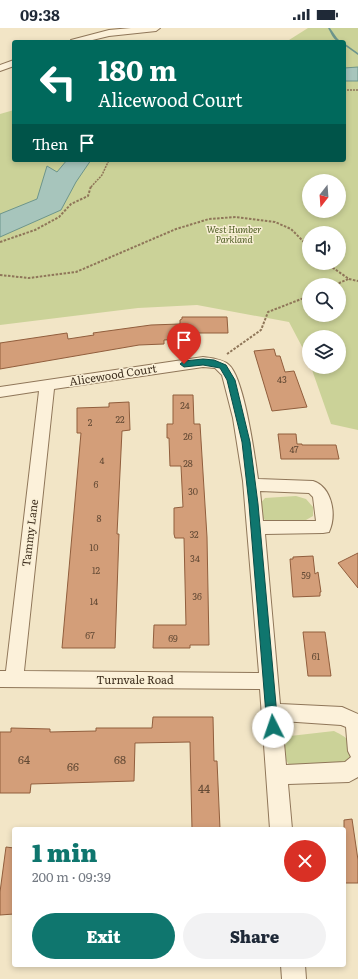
<!DOCTYPE html>
<html lang="en">
<head>
<meta charset="utf-8">
<style>
	:root { --surface:#fff; --page:#f2f2f3; --text:#1f2937; --muted:#747a83; --accent:#0f766e }
	body { margin:0; font-family:Literata,serif; background:var(--page); color:var(--text); height:100vh; display:flex; flex-direction:column; font-size:15px; white-space:nowrap }
	* { box-sizing:border-box; margin:0 }
	p { font-size:13px; color:var(--muted) }
	.icon { flex:none; width:22px; height:22px; fill:none; stroke:currentColor; stroke-width:2; stroke-linecap:round; stroke-linejoin:round }
	.map { position:relative; flex:1; overflow:hidden }
	.panel { position:absolute; left:12px; top:799px; width:334px; height:140px; display:flex; flex-direction:column; background:var(--surface); border-radius:4px; box-shadow:0 2px 6px #0003 }
	.panel>* { flex:none }
	.banner { position:absolute; left:12px; top:12px; width:334px; height:122px; border-radius:4px; box-shadow:0 2px 6px #0003; background:#00695c; color:#fff; overflow:hidden }
	.needle { width:26px; rotate:197deg }
	.tools { position:absolute; left:302px; top:146px; display:grid; gap:8px }
	.tools a { display:grid; place-items:center; width:44px; height:44px; border-radius:50%; background:var(--surface); box-shadow:0 2px 6px #0003; font-size:20px }
	.pin { position:absolute; display:grid; place-items:center; width:34px; height:34px; color:#fff; margin:-41px -17px; border-radius:50% 50% 50% 0; rotate:-45deg; box-shadow:0 0 4px #0007 }
	.pin .icon { rotate:45deg }
	.me { position:absolute; width:44px; margin:-22px; rotate:356deg; stroke-linejoin:round; filter:drop-shadow(0 0 3px #0008) }
	.turn { display:flex; align-items:center; gap:14px; height:84px; padding:0 20px; font-size:18px }
	.turn .icon { width:52px; height:52px; stroke-width:2.5 }
	.turn b { display:block; font-size:28px; line-height:34px }
	.then { display:flex; align-items:center; height:38px; padding:0 20px; background:#0003; gap:8px; font-size:15px }
	.round { display:grid; place-items:center; flex:none; width:42px; height:42px; border-radius:21px; background:var(--page) }
	.headline { display:flex; align-items:center; justify-content:space-between; height:68px; padding:0 20px }
	h1 { font-size:24px; font-weight:800; line-height:30px; color:var(--accent) }
	.primary-button { display:flex; gap:8px; margin-top:auto; padding:8px 20px }
	.primary-button a { flex:1; height:46px; border-radius:24px; background:var(--accent); color:#fff; font-size:16px; font-weight:800; line-height:46px; text-align:center }
	.primary-button a+a { background:var(--page); color:var(--text) }
	.status { display:flex; justify-content:space-between; align-items:center; height:28px; padding:0 20px; background:var(--surface); direction:ltr }
	.status svg { height:11px; fill:currentColor }
	.map>svg:first-child { display:block }
	.green { fill:#cbd298; fill-rule:evenodd }
	.water { fill:#a7c5bc; stroke:#6d958b }
	.lines { fill:none; stroke-linecap:round; stroke-linejoin:round }
	.stream { fill:#6d958b; fill-rule:evenodd }
	.building { fill:#d39e79; stroke:#915e3d }
	.street-casing { stroke:#8f7659; stroke-width:2 }
	.path-far1 { stroke:#8f7659; stroke-width:1.5; stroke-dasharray:2 1; stroke-linecap:butt }
	.path { stroke:#8f7659; stroke-width:2; stroke-dasharray:2.5 1.5; stroke-linecap:butt }
	.street { fill:#fcf1da; fill-rule:evenodd }
	.route { fill:#0f766e; stroke:#0a4d48 }
	.labels { text-anchor:middle; stroke-width:3; stroke-linejoin:round; paint-order:stroke }
	.far-park-label { font-size:9px; font-style:italic; fill:#4e5d23; stroke:#f9efd6 }
	.number-label { font-size:9px; fill:#634a35 }
	.street-label { font-size:11px; fill:#3e2e1e; stroke:#f9efd6 }
	.near-number-label { font-size:11px; fill:#634a35 }
</style>
</head>
<body>
<div class="status"><b>09:38</b><svg viewBox="0 0 49 12"><path d="M0 12V9h3v3zM5 12V6h3v6zM10 12V3h3v9zM15 12V0h3v12zM26 1h20v11H26zM47 4h2v5h-2z"/></svg></div>
<div class="map">
<svg width="358" height="951" viewBox="0 0 358 951">
	<rect width="100%" height="100%" fill="#f2e5c6"/>
	<!-- green -->
	<path class="green" d="M308,0H358V402L331,396L311,339H339V309H309V332L289,294L197,277L138,280L0,297V86L14,82V132H344V14H272L289,12ZM309,153H339V183H309ZM309,205H339V235H309ZM309,257H339V287H309Z
		M296,468L306,471L313,479V488L299,496L266,493L259,486V477L265,470Z
		M334,703C350,711 355,715 355,734L293,742C282,728 280,723 290,708Z"/>
	<!-- water -->
	<path class="water" d="M358,39V53H344V40Z
		M67,132H91L76,154L61,182L0,209V186L37,171L47,138L57,144Z"/>
	<g class="lines">
		<!-- stream -->
		<path class="stream" d="M328,0H330L337,10L341,14C334,14 331,5 328,0Z
			M344,15L358,25V27L344,17Z"/>
	</g>
	<!-- building -->
	<path class="building" d="M182,289H227L228,305H197V310L164,312V316L139,317L0,341V315L67,305L68,311L94,307L93,305L151,297L180,296V292L182,291Z
		M274,321L276,328H280L285,344L294,343L307,379L272,383L254,323Z
		M173,367H193L194,396H200L207,509L209,617H190V620H153L154,597H186L184,510H175L174,506V480L183,479L181,438H170L169,410H167V396H173Z
		M129,374L130,402L122,403L117,506H119L115,620H62L81,405H77V380L109,379V375Z
		M278,406H296L297,416H302V417H336L339,431H281Z
		M358,525V560L338,535Z
		M313,528L315,546L318,544L321,564H320V568L293,569L290,531H293V529Z
		M303,604H325L331,648H308Z
		M153,689H213L214,733H217L220,801H192L190,714L135,715L134,753L31,756L30,765H0V704H11V700L50,701V704L96,703V700H152Z
		M352,791L358,832V855H344V792Z
		M6,819L14,820V886L0,887V864Z"/>
	<g class="lines">
		<defs>
			<path id="street" d="M131,0H160L156,3L109,8L84,14H70L71,12L109,2Z
				M14,32V38L0,43V37Z
				M203,329C211,330 223,331 229,337C244,350 255,429 258,451L313,453C332,459 337,487 329,504L323,505L265,506L280,676L342,679L358,686V749L349,754L288,756L292,801H270L260,661L0,659V643H6L39,363L0,369V359ZM203,339L215,340L222,347L233,390L243,453L259,645L24,643L54,361ZM260,463L309,465L313,469L316,493H263ZM282,693L341,697L346,699L348,723L351,729L345,734L286,737Z
				M281,937H305L306,951H282Z"/>
		</defs>
		<!-- street casing -->
		<use href="#street" class="street-casing"/>
		<!-- path-far1 -->
		<path class="path-far1" d="M344,62H358
			M91,159L102,147L109,132"/>
		<!-- path -->
		<path class="path" d="M0,214L35,202L59,189L71,176L88,168L91,158
			M326,235L349,251L358,253
			M0,247L29,250L76,244L176,201L209,191L236,189L275,194L291,201L309,219
			M335,257L348,251
			M227,326L261,302L268,284L309,268"/>
		<!-- street -->
		<use href="#street" class="street"/>
	</g>
	<!-- route -->
	<path class="route" d="M203,331L214,332L226,337L235,352L250,414L258,476L278,699L277,703L273,705L269,703L267,699L249,476L242,414L227,352L220,340L203,337L184,339L180,336L184,333Z"/>
	<g class="labels">
		<!-- far-park labels -->
		<g class="far-park-label">
			<text x="234" y="205">West Humber<tspan x="234" dy="10">Parkland</tspan></text>
		</g>
		<!-- number labels -->
		<g class="number-label">
			<text x="282" y="355">43</text>
			<text x="185" y="381">24</text>
			<text x="120" y="395">22</text>
			<text x="90" y="398">2</text>
			<text x="188" y="412">26</text>
			<text x="294" y="425">47</text>
			<text x="102" y="436">4</text>
			<text x="188" y="439">28</text>
			<text x="96" y="460">6</text>
			<text x="193" y="467">30</text>
			<text x="99" y="494">8</text>
			<text x="194" y="510">32</text>
			<text x="94" y="523">10</text>
			<text x="195" y="534">34</text>
			<text x="96" y="546">12</text>
			<text x="306" y="551">59</text>
			<text x="197" y="572">36</text>
			<text x="94" y="577">14</text>
			<text x="90" y="611">67</text>
			<text x="173" y="614">69</text>
			<text x="316" y="632">61</text>
		</g>
		<!-- street labels -->
		<g class="street-label">
			<text transform="translate(113 347) rotate(-9)" y="4">Alicewood Court</text>
			<text transform="translate(30 505) rotate(-83)" y="4">Tammy Lane</text>
			<text x="135" y="656">Turnvale Road</text>
		</g>
		<!-- near-number labels -->
		<g class="near-number-label">
			<text x="24" y="736">64</text>
			<text x="120" y="736">68</text>
			<text x="73" y="743">66</text>
			<text x="204" y="765">44</text>
		</g>
	</g>
</svg>
<div class="tools">
<a><svg class="needle" viewBox="-14 -14 28 28"><path d="M0-13l5 13h-10z" fill="#e53935"/><path d="M0 13l5-13h-10z" fill="#747a83"/></svg></a>
<a><svg class="icon" aria-label="sound" viewBox="0 0 24 24"><path d="M4 9h4l5-4v14l-5-4H4zM17 9q2 3 0 6"/></svg></a>
<a><svg class="icon" aria-label="search" viewBox="0 0 24 24"><circle cx="10" cy="10" r="6"/><path d="M15 15l6 6"/></svg></a>
<a><svg class="icon" aria-label="layers" viewBox="0 0 24 24"><path d="M12 4l9 5-9 5-9-5zM3 14l9 5 9-5"/></svg></a>
</div>
<div class="pin" style="left:184px;top:336px;background:#d93025"><svg class="icon" aria-label="arrive" viewBox="0 0 24 24"><path d="M6 21V4h12l-3 4 3 4H6"/></svg></div>
<svg class="me" style="left:273px;top:699px" viewBox="-20 -20 40 40"><circle r="19" fill="#fff"/><path d="M0-13L10 11 0 6-10 11z" fill="#0f766e"/></svg>
<div class="banner">
<div class="turn"><svg class="icon" aria-label="left" viewBox="0 0 24 24"><path d="M17 20v-9H6M10 6l-5 5 5 5"/></svg><div><b>180 m</b>Alicewood Court</div></div>
<div class="then">Then<svg class="icon" aria-label="arrive" viewBox="0 0 24 24"><path d="M6 21V4h12l-3 4 3 4H6"/></svg></div>
</div>
<section class="panel">
<div class="headline"><div><h1>1 min</h1><p>200 m · 09:39</p></div><a class="round" style="background:#d93025;color:#fff"><svg class="icon" aria-label="close" viewBox="0 0 24 24"><path d="M6 6l12 12M18 6L6 18"/></svg></a></div>
<div class="primary-button"><a>Exit</a><a>Share</a></div>
</section>
</div>
</body>
</html>
